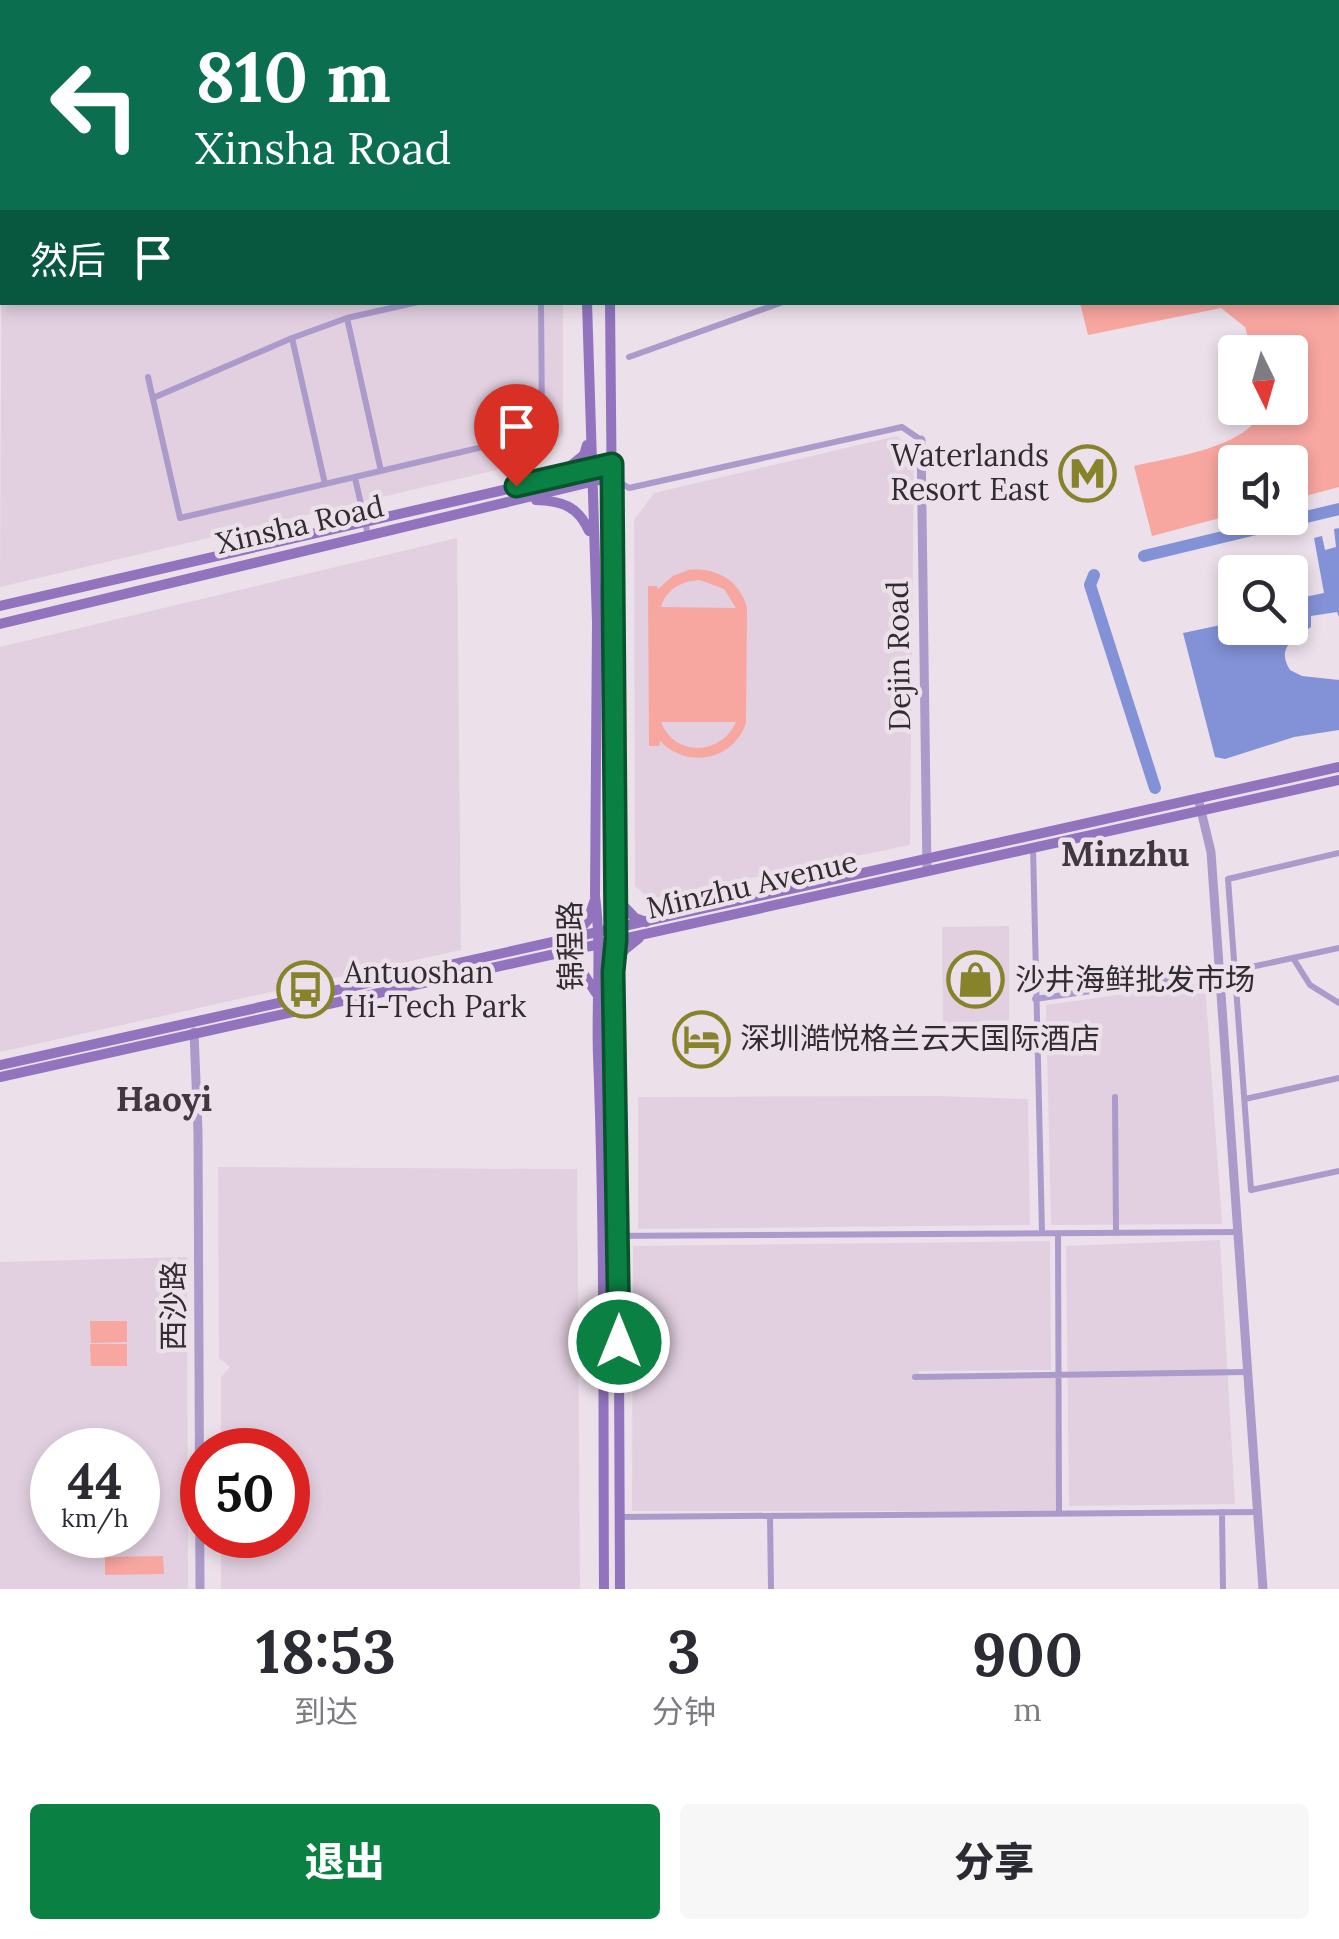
<!DOCTYPE html>
<html lang="zh">
<head>
<meta charset="utf-8">
<style>
	:root { --surface:#fff; --page:#f7f7f7; --text:#2b2b33; --muted:#7c7c81; --accent:#0b8043 }
	body { margin:0; font-family:Lora,"Noto Sans SC",serif; background:var(--page); color:var(--text); height:100vh; display:flex; flex-direction:column; font-size:38px; white-space:nowrap }
	* { box-sizing:border-box; margin:0 }
	p { font-size:32px; color:var(--muted) }
	.icon { flex:none; width:55px; height:55px; fill:none; stroke:currentColor; stroke-width:2; stroke-linecap:round; stroke-linejoin:round }
	.map { position:relative; height:1589px; overflow:hidden }
	.details { display:flex; flex-direction:column; background:var(--surface); flex:1 }
	.details>* { flex:none }
	.guide { position:absolute; left:0px; top:0px; width:1340px; height:305px; box-shadow:0 5px 15px #0003; background:#0b6e4f; color:#fff; overflow:hidden }
	.needle { width:65px; rotate:175deg }
	.controls { position:absolute; left:1218px; top:335px; display:grid; gap:20px }
	.controls a { display:grid; place-items:center; width:90px; height:90px; border-radius:10px; background:var(--surface); box-shadow:0 5px 15px #0003; font-size:50px }
	.speed { position:absolute; left:30px; top:1428px; display:flex; gap:20px; font-size:50px; font-weight:700; text-align:center }
	.speed>* { display:grid; place-content:center; width:130px; height:130px; border-radius:50%; background:var(--surface); box-shadow:0 5px 15px #0003; line-height:1 }
	.speed small { font-size:25px; font-weight:400 }
	.speed .limit { border:15px solid #d22; background:#fff; color:#111 }
	.pin { position:absolute; display:grid; place-items:center; width:85px; height:85px; color:#fff; margin:-102px -42px; border-radius:50% 50% 50% 0; rotate:-45deg; box-shadow:0 0 10px #0007 }
	.pin .icon { rotate:45deg }
	.me { position:absolute; width:110px; margin:-55px; rotate:0deg; stroke-linejoin:round; filter:drop-shadow(0 0 8px #0008) }
	.turn { display:flex; align-items:center; gap:35px; height:210px; padding:0 30px; font-size:45px }
	.turn .icon { width:130px; height:130px; stroke-width:2.5 }
	.turn b { display:block; font-size:70px; line-height:85px }
	.then { display:flex; align-items:center; height:95px; padding:0 30px; background:#0003; gap:20px; font-size:38px }
	.eta { display:flex; justify-content:space-evenly; align-items:center; height:170px; text-align:center }
	.eta b { font-size:60px; font-weight:800; line-height:70px }
	.action { display:flex; gap:20px; margin-top:auto; padding:20px 30px }
	.action a { flex:1; height:115px; border-radius:10px; background:var(--accent); color:#fff; font-size:40px; font-weight:800; line-height:115px; text-align:center }
	.action a+a { background:var(--page); color:var(--text) }
	.map>svg:first-child { display:block }
	.built { fill:#e2d0e0; fill-rule:evenodd }
	.green { fill:#f8a6a0; fill-rule:evenodd }
	.water { fill:#8392d7 }
	.lines { fill:none; stroke-linecap:round; stroke-linejoin:round }
	.river { stroke:#8392d7; stroke-width:12 }
	.minor { stroke:#ac9acb; stroke-width:6 }
	.tertiary { stroke:#ac9acb; stroke-width:9 }
	.secondary { stroke:#9174bd; stroke-width:10 }
	.route-casing { stroke:#07532c; stroke-width:25 }
	.route { stroke:#0b8043; stroke-width:18 }
	.labels { text-anchor:middle; stroke-width:9; stroke-linejoin:round; paint-order:stroke }
	.poi-label { font-size:30px; fill:#312c30; stroke:#ece0eb; text-anchor:start }
	.street-label { font-size:30px; fill:#312c30; stroke:#ece0eb }
	.quarter-label { font-size:35px; font-weight:bold; fill:#40373f; stroke:#ece0eb }
</style>
</head>
<body>
<div class="map">
<svg width="1339" height="1589" viewBox="0 0 1339 1589">
	<rect width="100%" height="100%" fill="#ece0eb"/>
	<!-- built -->
	<path class="built" d="M0,0H350L2,2L0,120Z
		M2,159V302L563,303V433L543,459L0,587Z
		M897,436L914,450L910,845L650,899L635,886L634,520L654,493Z
		M457,538L461,950L0,1052V647Z
		M1009,926V1033L943,1034L942,927Z
		M1205,983L1222,1224L1051,1225L1046,1005Z
		M938,1096L1028,1099L1030,1225L638,1229V1097Z
		M218,1167L577,1169L580,1589H221V1535H288V1450H221V1377L230,1367L219,1358Z
		M1220,1240L1235,1504L1069,1506L1066,1246Z
		M1050,1241L1051,1370L919,1371V1379L1055,1378L1057,1511H632L633,1246Z
		M187,1257L188,1589H0V1262ZM52,1450H138V1535H52Z"/>
	<!-- green -->
	<path class="green" d="M1227,0H1339V487L1290,500V462H1235V514L1152,536L1134,466C1171,457 1250,448 1263,408H1290V352H1252L1245,327L1221,308L1088,335L1080,303L1338,302V2H1224Z
		M688,570C716,567 739,580 747,607L746,723C733,761 687,769 660,741L659,746H649L648,586H657L658,589L673,576ZM700,580L724,589L736,608L661,607C666,589 682,581 700,580ZM661,722H736C721,756 674,757 661,722Z
		M90,1321H127V1342L91,1343Z
		M90,1344H127V1366H91Z
		M163,1556L164,1574L105,1575V1557Z"/>
	<!-- water -->
	<path class="water" d="M1339,528V617L1337,612L1311,616V627C1293,639 1276,648 1290,670L1302,676L1339,680V730L1294,737L1225,759L1215,757L1183,633L1235,622V628H1290V600L1324,593L1314,538L1322,536L1325,550L1336,547L1334,529Z"/>
	<g class="lines">
		<!-- river -->
		<path class="river" d="M371,2L379,0
			M0,128L2,127
			M1144,556L1339,509
			M1094,575L1090,585L1155,788"/>
		<!-- minor -->
		<path class="minor" d="M107,0V2
			M206,0V2
			M915,0L917,2
			M262,2L269,0
			M876,2L884,0
			M1212,2L1216,0
			M0,244L2,243
			M347,318L381,471
			M292,338L325,484
			M629,357L783,302
			M148,377L180,518L534,435L542,423L541,302
			M153,398L292,338L347,318L418,302
			M355,478L368,535
			M613,478L629,488L902,427L921,440
			M1033,847L1042,1233
			M1339,853L1228,879L1251,1190L1339,1171
			M1293,958L1310,985L1339,1003
			M1035,999L1237,970L1339,948
			M1115,1097L1116,1233
			M1245,1099L1339,1078
			M1058,1233L1059,1514
			M602,1236L1238,1232
			M915,1377L1247,1372
			M1222,1512L1223,1589
			M770,1516L771,1589
			M620,1517L1258,1512"/>
		<!-- tertiary -->
		<path class="tertiary" d="M921,440L927,871
			M1198,798L1211,852L1263,1589
			M194,1032L198,1132L200,1589"/>
		<!-- secondary -->
		<path class="secondary" d="M585,0V2
			M608,0V2
			M587,302L597,622L595,896C602,949 596,1002 598,1056C605,1233 603,1411 604,1589
			M610,302L616,940L613,972L618,1146L620,1589
			M563,472L584,455L587,445
			M536,500C562,501 578,506 589,531
			M0,606L612,465
			M0,624L612,477
			M617,899L635,918L646,922
			M572,938L588,920L594,902
			M556,954L583,973L596,993
			M616,967L624,950L639,938
			M0,1065L1339,767
			M0,1077L1339,780"/>
	</g>
	<g class="lines">
		<defs>
			<path id="route" d="M516,486L612,464L616,940L613,972L619,1342"/>
		</defs>
		<!-- route casing -->
		<use href="#route" class="route-casing"/>
		<!-- route -->
		<use href="#route" class="route"/>
	</g>
	<!-- icons -->
	<defs>
		<symbol id="metro-ring" viewBox="-11 -11 22 22"><circle r="9.5" fill="#ece0eb" stroke="#86832b" stroke-width="1.5"/><path d="M-5.5 5V-5H-3L0 0L3-5H5.5V5H3V-.5L0 4L-3-.5V5Z" fill="#86832b"/></symbol>
		<symbol id="shop-ring" viewBox="-11 -11 22 22"><circle r="9.5" fill="#ece0eb" stroke="#86832b" stroke-width="1.5"/><path d="M-5-2.5h2.3a2.7 3.5 0 0 1 5.4 0H5L5.5 6h-11ZM-1.5-2.5h3a1.5 2.3 0 0 0-3 0Z" fill="#86832b"/></symbol>
		<symbol id="bus-ring" viewBox="-11 -11 22 22"><circle r="9.5" fill="#ece0eb" stroke="#86832b" stroke-width="1.5"/><path d="M-5-6H5V4H4V6H2V4H-2V6H-4V4H-5ZM-3.5-4V0h7V-4ZM-3.5 1.2v1.5H-2V1.2ZM2 1.2v1.5H3.5V1.2Z" fill="#86832b"/></symbol>
		<symbol id="hotel-ring" viewBox="-11 -11 22 22"><circle r="9.5" fill="#ece0eb" stroke="#86832b" stroke-width="1.5"/><path d="M-6-4.5h1.5V1H6V5H4.5V3h-9V5H-6ZM-4 0a1.8 1.8 0 1 1 3.6 0ZM.5 0V-2.5h3Q6-2.5 6 0Z" fill="#86832b"/></symbol>
	</defs>
	<g fill-rule="evenodd">
		<use href="#metro-ring" x="1056" y="442" width="63" height="63"/>
		<use href="#shop-ring" x="944" y="948" width="63" height="63"/>
		<use href="#bus-ring" x="274" y="958" width="63" height="63"/>
		<use href="#hotel-ring" x="670" y="1008" width="63" height="63"/>
	</g>
	<g class="labels">
		<!-- poi labels -->
		<g class="poi-label">
			<text x="1049" y="466" text-anchor="end">Waterlands<tspan x="1049" dy="34">Resort East</tspan></text>
			<text x="344" y="983">Antuoshan<tspan x="344" dy="34">Hi-Tech Park</tspan></text>
			<text x="1015" y="990">沙井海鲜批发市场</text>
			<text x="740" y="1049">深圳澔悦格兰云天国际酒店</text>
		</g>
		<!-- street labels -->
		<g class="street-label">
			<text transform="translate(300 525) rotate(-13)" y="10">Xinsha Road</text>
			<text transform="translate(899 656) rotate(-91)" y="10">Dejin Road</text>
			<text transform="translate(752 885) rotate(-13)" y="10">Minzhu Avenue</text>
			<text transform="translate(571 946) rotate(-91)" y="10">锦程路</text>
			<text transform="translate(174 1306) rotate(-90)" y="10">西沙路</text>
		</g>
		<!-- quarter labels -->
		<g class="quarter-label">
			<text x="1125" y="866">Minzhu</text>
			<text x="164" y="1111">Haoyi</text>
		</g>
	</g>
</svg>
<div class="controls">
<a><svg class="needle" viewBox="-14 -14 28 28"><path d="M0-13l5 13h-10z" fill="#e53935"/><path d="M0 13l5-13h-10z" fill="#7c7c81"/></svg></a>
<a><svg class="icon" aria-label="sound" viewBox="0 0 24 24"><path d="M4 9h4l5-4v14l-5-4H4zM17 9q2 3 0 6"/></svg></a>
<a><svg class="icon" aria-label="search" viewBox="0 0 24 24"><circle cx="10" cy="10" r="6"/><path d="M15 15l6 6"/></svg></a>
</div>
<div class="speed"><div>44<small>km/h</small></div><div class="limit">50</div></div>
<div class="pin" style="left:516px;top:486px;background:#d93025"><svg class="icon" aria-label="arrive" viewBox="0 0 24 24"><path d="M6 21V4h12l-3 4 3 4H6"/></svg></div>
<svg class="me" style="left:619px;top:1342px" viewBox="-20 -20 40 40"><circle r="17" fill="#0b8043" stroke="#fff" stroke-width="3"/><path d="M0-11L8 9 0 5-8 9z" fill="#fff"/></svg>
<div class="guide">
<div class="turn"><svg class="icon" aria-label="left" viewBox="0 0 24 24"><path d="M17 20v-9H6M10 6l-5 5 5 5"/></svg><div><b>810 m</b>Xinsha Road</div></div>
<div class="then">然后<svg class="icon" aria-label="arrive" viewBox="0 0 24 24"><path d="M6 21V4h12l-3 4 3 4H6"/></svg></div>
</div>
</div>
<section class="details">
<div class="eta">
<div><b>18:53</b><p>到达</p></div>
<div><b>3</b><p>分钟</p></div>
<div><b>900</b><p>m</p></div>
</div>
<div class="action"><a>退出</a><a>分享</a></div>
</section>
</body>
</html>
